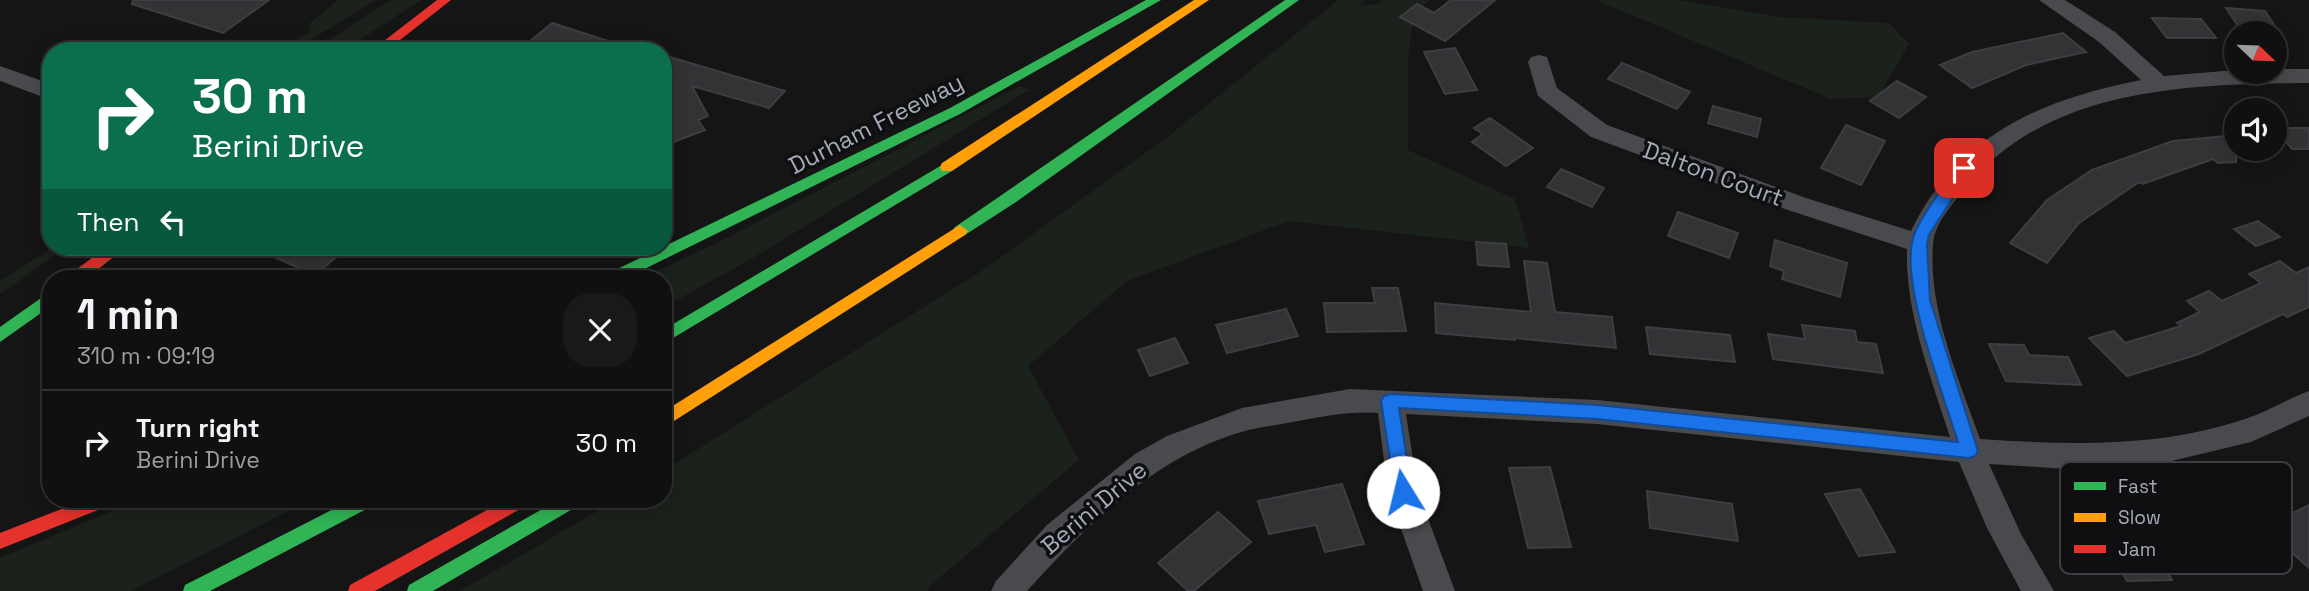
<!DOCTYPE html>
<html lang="en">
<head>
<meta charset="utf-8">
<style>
	:root { --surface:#101010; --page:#191919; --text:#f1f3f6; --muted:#9c9d9f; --line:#303030 }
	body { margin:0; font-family:"Space Grotesk",sans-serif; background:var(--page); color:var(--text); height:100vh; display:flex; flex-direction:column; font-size:26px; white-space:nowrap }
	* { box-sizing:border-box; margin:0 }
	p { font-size:23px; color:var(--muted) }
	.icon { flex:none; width:38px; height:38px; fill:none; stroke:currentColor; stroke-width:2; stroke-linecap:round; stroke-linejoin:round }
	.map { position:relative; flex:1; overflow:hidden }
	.drawer { position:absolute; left:42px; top:270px; width:630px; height:238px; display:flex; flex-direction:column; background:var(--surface); border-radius:28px; box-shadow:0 4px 18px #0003,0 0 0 2px var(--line) }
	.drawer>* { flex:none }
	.banner { position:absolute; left:42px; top:42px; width:630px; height:214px; border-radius:28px; box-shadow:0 4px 18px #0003,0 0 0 2px var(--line); background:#0b6e4f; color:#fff; overflow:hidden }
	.needle { width:46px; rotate:113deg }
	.tools { position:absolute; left:2224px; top:21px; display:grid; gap:14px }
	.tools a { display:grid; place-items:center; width:63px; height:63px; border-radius:50%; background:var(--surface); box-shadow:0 4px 18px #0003,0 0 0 2px var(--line); font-size:35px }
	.pin { position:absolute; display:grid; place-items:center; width:60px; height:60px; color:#fff; margin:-30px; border-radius:14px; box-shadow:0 4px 10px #0006 }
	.me { position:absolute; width:77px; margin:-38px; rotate:351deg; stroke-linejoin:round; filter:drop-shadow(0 0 5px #0008) }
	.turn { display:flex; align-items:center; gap:24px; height:147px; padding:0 35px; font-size:32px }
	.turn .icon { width:91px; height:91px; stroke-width:2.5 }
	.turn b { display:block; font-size:49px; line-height:60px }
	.then { display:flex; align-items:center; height:66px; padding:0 35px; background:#0003; gap:14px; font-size:26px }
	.round { display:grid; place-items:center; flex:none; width:74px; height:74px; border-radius:28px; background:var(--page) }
	.headline { display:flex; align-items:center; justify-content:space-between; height:119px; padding:0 35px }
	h1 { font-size:42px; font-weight:700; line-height:52px }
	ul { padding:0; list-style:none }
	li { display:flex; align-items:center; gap:21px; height:105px; padding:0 35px; border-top:2px solid var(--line) }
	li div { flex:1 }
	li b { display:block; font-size:26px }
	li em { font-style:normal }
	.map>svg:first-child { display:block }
	.green { fill:#1a221b }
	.building { fill:#333335; stroke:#3d3e42; stroke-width:2 }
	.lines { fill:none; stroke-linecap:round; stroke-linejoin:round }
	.street { fill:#484a4e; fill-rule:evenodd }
	.fast { fill:#30b455; fill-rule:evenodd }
	.slow { fill:#ff9f0a; fill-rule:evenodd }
	.jam { fill:#e5322d; fill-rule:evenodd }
	.route { fill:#1a73e8; stroke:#114b97; stroke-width:2 }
	.labels { text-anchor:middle; stroke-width:7; stroke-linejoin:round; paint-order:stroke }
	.street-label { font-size:24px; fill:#a4abb8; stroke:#0f0f11 }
	.key { fill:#0f0f11; stroke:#3c3e43; stroke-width:2 }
	.key-label { font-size:19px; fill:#a4abb8 }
</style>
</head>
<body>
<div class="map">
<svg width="2309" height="591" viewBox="0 0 2309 591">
	<rect width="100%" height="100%" fill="#151515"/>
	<!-- green -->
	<path class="green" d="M338,0H376L293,51H277L309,32L310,23Z
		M391,0H421L343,51H311Z
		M1338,0H1365L1358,6L1377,4L1382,0H1429L1414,15L1408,56V150L1515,199L1529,248L1289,221L1127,281L1028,366L1079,460L932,584L927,591H460L618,499H663V471L986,268L1166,138Z
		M1596,0H1678L1781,17L1889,23L1909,44L1878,97L1831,99Z
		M1020,86L1029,90L758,255L663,308V278H642L721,241Z
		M54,247H66L0,294V281Z
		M140,499H312L131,591H0V558Z"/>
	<!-- building -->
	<path class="building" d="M133,0H269L223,33L132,4Z
		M1451,0H1495L1445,41L1400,17L1417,4L1434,13Z
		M2226,8L2265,11L2281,35L2242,32Z
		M2152,18L2201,19L2216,38H2167Z
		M552,23L627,47L626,51H518Z
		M2063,33L2086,52L2026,65L1972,88L1940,65L1972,52Z
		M1455,48L1477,90L1445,94L1424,52Z
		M663,55L785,91L769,108L692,86L708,116L698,120L705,130L663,146Z
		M1622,63L1646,73L1690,92L1677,109L1608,79Z
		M1897,81L1926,97L1899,118L1870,101Z
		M1713,106L1761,119L1757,137L1708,123Z
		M1490,118L1533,148L1506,166L1472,142L1483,134L1474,128Z
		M1846,125L1885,141L1861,185L1821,168Z
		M2275,128H2309V149H2292Z
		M2236,135V162L2218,163L2213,159L2143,184L2139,182L2079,223L2047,263L2010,243L2047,200L2092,170L2173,141Z
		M1561,169L1604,188L1592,207L1547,187Z
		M1678,212L1738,233L1729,258L1668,236Z
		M2258,221L2280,237L2256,246L2234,229Z
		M1775,240L1847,263L1840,297L1782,279L1784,271L1770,266Z
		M1476,242L1506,244L1509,267L1478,265Z
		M251,247H348L315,275Z
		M1524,261L1547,263L1555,312L1612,317L1616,348L1515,338V340L1436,333L1435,303L1531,312Z
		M2280,261L2296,273L2309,267V307L2287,317L2283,314L2199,354L2127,376L2089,338L2114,331L2125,343L2181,326L2177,323L2200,312L2187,301L2209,291L2222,301L2261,283L2249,274Z
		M1372,288H1398L1406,331L1327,332L1324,303H1375Z
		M1286,309L1298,336L1227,353L1216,325Z
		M1802,325L1855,331L1857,342L1876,344L1883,373L1773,359L1768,334L1805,339Z
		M1646,327L1730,335L1735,362L1650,354Z
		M1175,338L1188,363L1150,376L1138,350Z
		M1989,344L2024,345L2029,355L2068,357L2081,385L2006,381Z
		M1550,467L1571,547L1528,548L1509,468Z
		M1342,484L1364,544L1325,552L1316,525L1269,534L1258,501Z
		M1860,489L1895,552L1859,556L1825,494Z
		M1647,491L1732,504L1738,541L1650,528Z
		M2309,505V568L2264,527Z
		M2129,508L2172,580L2127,581L2086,509Z
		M1218,512L1251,542L1194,591H1188L1158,563Z"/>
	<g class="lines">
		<!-- street -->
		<path class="street" d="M2039,0H2065L2115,32L2164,76L2236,70L2275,72V69H2309V83C2188,84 2045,87 1964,190C1951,206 1934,224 1933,245C1928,310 1959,379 1980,439C2069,445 2159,448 2245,419C2267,412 2287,399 2309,391V416L2251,442L2159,464L2069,469L1989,464L2021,534L2054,591H2021L1987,528L1959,462L1597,424L1406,414L1418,492L1455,591H1423L1388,492L1378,413C1348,411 1322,417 1293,422C1277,425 1260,427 1245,431C1156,455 1087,525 1027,591H991L996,581L1047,525L1135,454L1167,436L1242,408L1350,389L1597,400L1950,437C1931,377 1905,313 1907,249L1788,210L1591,137L1538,96L1528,62L1531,57L1539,55L1547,57L1557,88L1607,125L1806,198L1911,231C1957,136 2042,99 2141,80L2099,42Z
			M0,66L51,84V100L0,81Z"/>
		<!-- fast -->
		<path class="fast" d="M1146,0H1161L960,114L626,278H605L607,274L950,108Z
			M1285,0H1299L1016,202L965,235H955L952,231L955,227Z
			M947,162L954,167L952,171L663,344V330Z
			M51,291V306L0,342V327Z
			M353,499H379L376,504L210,591H183L185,585Z
			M560,499H584L581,504L433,591H407L409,585Z"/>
		<!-- slow -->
		<path class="slow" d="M1194,0H1209L952,171H942L940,167L942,163Z
			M960,225L968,231L965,235L663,428V412Z"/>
		<!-- jam -->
		<path class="jam" d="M437,0H451L386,51H371Z
			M107,247H126L87,278H68L70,274Z
			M87,499H116L113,504L0,549V533Z
			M507,499H532L529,504L375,591H348L350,585Z"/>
	</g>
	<!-- route -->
	<path class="route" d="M1964,163L1972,168L1929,235L1927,244L1930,300L1978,451L1975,456L1969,458L1597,419L1399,408L1412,492L1409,498L1403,500L1396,498L1381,401L1384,396L1390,394L1597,405L1958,442C1943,393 1900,285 1913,238C1919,218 1947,183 1959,164Z"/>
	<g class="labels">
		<!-- street labels -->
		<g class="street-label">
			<text transform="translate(876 124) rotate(-27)" y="8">Durham Freeway</text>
			<text transform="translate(1713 174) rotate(20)" y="8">Dalton Court</text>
			<text transform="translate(1094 508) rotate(-40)" y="8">Berini Drive</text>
		</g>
	</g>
	<!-- legend -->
	<rect x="2060" y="462" width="232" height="112" rx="10" class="key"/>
	<rect x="2074" y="482" width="32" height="8" fill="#30b455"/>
	<rect x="2074" y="513" width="32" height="9" fill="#ff9f0a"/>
	<rect x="2074" y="545" width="32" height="8" fill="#e5322d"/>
	<g class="key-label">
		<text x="2118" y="493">Fast</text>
		<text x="2118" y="524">Slow</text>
		<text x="2118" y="556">Jam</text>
	</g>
</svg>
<div class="tools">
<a><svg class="needle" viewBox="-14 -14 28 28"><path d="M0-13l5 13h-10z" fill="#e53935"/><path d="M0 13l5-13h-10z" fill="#9c9d9f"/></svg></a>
<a><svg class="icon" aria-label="sound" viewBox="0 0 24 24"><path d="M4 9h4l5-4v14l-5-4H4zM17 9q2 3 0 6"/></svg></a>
</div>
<div class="pin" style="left:1964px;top:168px;background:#d93025"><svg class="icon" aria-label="arrive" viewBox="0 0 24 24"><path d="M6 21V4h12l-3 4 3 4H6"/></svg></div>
<svg class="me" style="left:1403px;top:492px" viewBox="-20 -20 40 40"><circle r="19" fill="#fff"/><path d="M0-13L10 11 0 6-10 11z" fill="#1a73e8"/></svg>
<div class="banner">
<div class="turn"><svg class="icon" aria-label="right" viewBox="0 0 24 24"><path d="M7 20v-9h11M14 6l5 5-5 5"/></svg><div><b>30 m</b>Berini Drive</div></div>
<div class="then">Then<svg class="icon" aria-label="left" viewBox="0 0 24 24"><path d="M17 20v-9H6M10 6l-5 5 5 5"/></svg></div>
</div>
<section class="drawer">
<div class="headline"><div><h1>1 min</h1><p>310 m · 09:19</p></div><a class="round"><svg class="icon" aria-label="close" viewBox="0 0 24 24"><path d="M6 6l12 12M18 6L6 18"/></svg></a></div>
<ul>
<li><svg class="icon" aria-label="right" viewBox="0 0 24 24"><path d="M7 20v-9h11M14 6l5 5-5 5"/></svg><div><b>Turn right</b><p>Berini Drive</p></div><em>30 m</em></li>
</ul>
</section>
</div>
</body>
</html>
